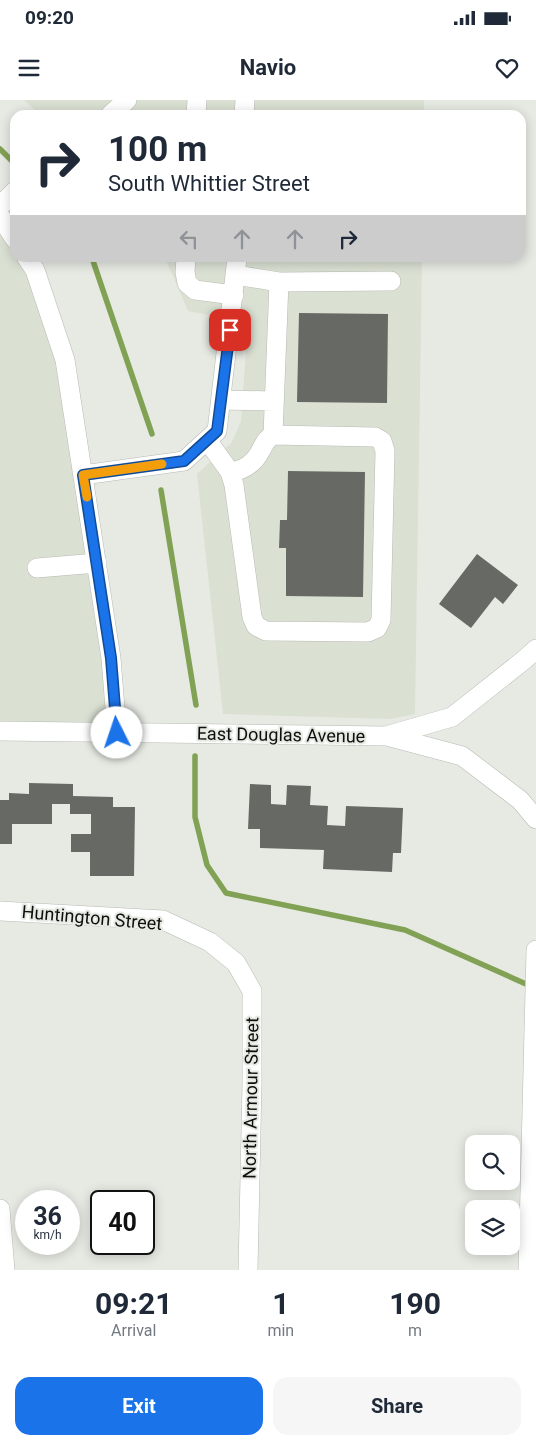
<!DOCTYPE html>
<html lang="en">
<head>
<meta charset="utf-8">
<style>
	:root { --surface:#fff; --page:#f6f6f7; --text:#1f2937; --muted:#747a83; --accent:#1a73e8 }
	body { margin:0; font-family:Roboto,sans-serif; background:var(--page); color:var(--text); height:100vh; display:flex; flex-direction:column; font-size:19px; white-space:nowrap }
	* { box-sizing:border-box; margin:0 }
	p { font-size:16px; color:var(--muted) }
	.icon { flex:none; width:28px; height:28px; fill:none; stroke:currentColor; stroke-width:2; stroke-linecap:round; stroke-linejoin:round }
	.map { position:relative; height:1170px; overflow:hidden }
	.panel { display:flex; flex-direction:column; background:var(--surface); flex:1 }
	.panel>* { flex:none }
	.banner { position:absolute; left:10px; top:10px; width:516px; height:152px; border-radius:15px; box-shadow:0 2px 12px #0003; background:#fff; color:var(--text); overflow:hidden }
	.fabs { position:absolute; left:465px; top:1035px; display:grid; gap:10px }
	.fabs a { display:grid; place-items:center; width:55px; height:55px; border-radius:10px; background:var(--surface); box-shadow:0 2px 12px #0003; font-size:25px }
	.speed { position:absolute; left:15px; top:1090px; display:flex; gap:10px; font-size:25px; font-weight:700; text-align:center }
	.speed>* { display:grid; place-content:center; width:65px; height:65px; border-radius:50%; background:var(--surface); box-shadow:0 2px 12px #0003; line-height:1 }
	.speed small { font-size:12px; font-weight:400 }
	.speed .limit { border:2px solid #111; border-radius:8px; background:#fff; color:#111 }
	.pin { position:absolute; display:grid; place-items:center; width:42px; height:42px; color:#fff; margin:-21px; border-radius:10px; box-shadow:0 2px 8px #0006 }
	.me { position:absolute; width:55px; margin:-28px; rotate:356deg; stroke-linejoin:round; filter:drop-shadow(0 0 4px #0008) }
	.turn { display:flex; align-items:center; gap:18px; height:105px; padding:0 15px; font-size:22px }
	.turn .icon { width:65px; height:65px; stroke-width:2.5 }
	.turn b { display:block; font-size:35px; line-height:42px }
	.lanes { display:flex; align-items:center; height:48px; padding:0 15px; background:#0003; justify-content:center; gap:25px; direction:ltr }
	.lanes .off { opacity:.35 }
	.eta { display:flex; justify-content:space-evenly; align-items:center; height:85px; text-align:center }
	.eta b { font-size:30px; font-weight:700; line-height:35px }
	.action { display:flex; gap:10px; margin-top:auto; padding:10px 15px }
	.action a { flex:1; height:58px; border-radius:15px; background:var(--accent); color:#fff; font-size:20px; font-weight:700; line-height:58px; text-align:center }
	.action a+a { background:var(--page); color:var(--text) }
	.status { display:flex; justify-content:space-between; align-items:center; height:35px; padding:0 25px; background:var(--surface); direction:ltr }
	.status svg { height:14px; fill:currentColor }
	header { display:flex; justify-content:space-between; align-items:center; height:65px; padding:0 15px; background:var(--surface); font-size:22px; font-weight:700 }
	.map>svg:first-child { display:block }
	.built { fill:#dae1d3 }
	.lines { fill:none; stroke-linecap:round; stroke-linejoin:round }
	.stream { stroke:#81a254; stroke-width:5.5 }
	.building { fill:#676a64 }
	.minor-casing { stroke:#b7bab3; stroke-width:20 }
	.minor { stroke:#fff; stroke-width:19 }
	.route-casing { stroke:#114b97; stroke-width:12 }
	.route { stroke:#1a73e8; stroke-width:9 }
	.slow { stroke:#f59e0b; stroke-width:9 }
	.labels { text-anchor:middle; stroke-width:4; stroke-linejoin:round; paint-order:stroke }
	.street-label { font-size:18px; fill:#0e0f0d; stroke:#e7eae3 }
</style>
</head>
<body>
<div class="status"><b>09:20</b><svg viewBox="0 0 49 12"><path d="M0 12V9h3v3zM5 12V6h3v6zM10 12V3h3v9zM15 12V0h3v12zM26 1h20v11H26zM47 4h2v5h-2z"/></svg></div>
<header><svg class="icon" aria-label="menu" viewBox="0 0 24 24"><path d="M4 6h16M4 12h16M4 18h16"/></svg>Navio<svg class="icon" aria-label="heart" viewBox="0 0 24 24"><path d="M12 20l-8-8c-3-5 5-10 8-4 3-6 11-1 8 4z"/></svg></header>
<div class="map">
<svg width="536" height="1170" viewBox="0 0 536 1170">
	<rect width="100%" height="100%" fill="#e7eae3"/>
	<!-- built -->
	<path class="built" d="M24,0H424V15H40Z
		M0,133L15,149V158H23L35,170L83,375L117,633L0,631Z
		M165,158H422L415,614L391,619L223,614L197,374L232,342L241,321L248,223L188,211Z"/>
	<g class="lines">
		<!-- stream -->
		<path class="stream" d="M0,49L15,64
			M92,158L152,334
			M161,390L196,605
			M195,656V717L207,765L226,793L405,830L526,884"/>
	</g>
	<!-- building -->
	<path class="building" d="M299,213L388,214L387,303L297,302Z
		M288,371L365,372L363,497L286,496V448H279L280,420H287Z
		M477,454L518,485L503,504L495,497L471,528L439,504Z
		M29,683L73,684V696L113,697V707H135L134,776H90V752H71V734H91V714H70V704H52V724H12V744H0V700H9V693L29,694Z
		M250,684L271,685V704L286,705L287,685L311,686L310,705L328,706L327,725L345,726L346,706L403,708L401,753H393L392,772L323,769L324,750L260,748V729H248Z"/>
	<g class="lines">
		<defs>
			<path id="minor" d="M110,15L127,0
				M196,15L197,0
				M244,15L245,0
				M0,106L15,91
				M0,116L15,139
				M27,158L35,170L65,260L111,558L117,633
				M186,158L185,172L187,183L195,190L234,195
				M236,175L279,182
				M221,300L274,301
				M273,335L279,182L391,181
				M207,340L230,372L234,385L252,517L256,526L266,531L368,532L377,528L381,520L385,351L382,341L375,337L273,335C266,339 265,343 261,350C254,364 244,370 230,372
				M83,375L184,361L217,331L237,158
				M37,468L97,463
				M0,631L386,636L452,617L524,560L536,549
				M387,636L462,656L520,700L536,719
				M0,811L163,820L210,842L236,863L252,891V983L248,1170
				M0,1109L5,1170
				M528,1170L536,850"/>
		</defs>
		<!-- minor casing -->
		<use href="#minor" class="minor-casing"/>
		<!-- minor -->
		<use href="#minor" class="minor"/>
	</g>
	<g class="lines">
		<defs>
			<path id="route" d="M117,633L111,558L83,375L184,361L217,331L230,230"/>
		</defs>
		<!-- route casing -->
		<use href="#route" class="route-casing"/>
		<!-- route -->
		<use href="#route" class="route"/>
		<!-- slow -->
		<path class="slow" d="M87,397L83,375L162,364"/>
	</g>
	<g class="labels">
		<!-- street labels -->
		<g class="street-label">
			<text transform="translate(281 635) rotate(1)" y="6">East Douglas Avenue</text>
			<text transform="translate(92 818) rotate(5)" y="6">Huntington Street</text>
			<text transform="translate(251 998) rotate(-89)" y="6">North Armour Street</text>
		</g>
	</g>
</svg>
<div class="fabs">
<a><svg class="icon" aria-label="search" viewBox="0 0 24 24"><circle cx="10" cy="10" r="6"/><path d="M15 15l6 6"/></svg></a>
<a><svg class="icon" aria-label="layers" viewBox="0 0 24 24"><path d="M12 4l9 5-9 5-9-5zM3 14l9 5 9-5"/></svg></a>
</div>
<div class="speed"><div>36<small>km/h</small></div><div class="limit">40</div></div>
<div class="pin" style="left:230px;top:230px;background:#d93025"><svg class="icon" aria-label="arrive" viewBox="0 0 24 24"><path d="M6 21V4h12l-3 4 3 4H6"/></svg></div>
<svg class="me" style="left:117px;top:633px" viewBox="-20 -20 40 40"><circle r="19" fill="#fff"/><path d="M0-13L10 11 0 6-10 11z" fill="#1a73e8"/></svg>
<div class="banner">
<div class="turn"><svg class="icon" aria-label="right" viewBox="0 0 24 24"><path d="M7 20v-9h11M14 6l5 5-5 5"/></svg><div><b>100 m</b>South Whittier Street</div></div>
<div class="lanes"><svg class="icon off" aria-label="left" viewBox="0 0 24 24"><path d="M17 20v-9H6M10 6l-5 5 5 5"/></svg><svg class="icon off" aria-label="ahead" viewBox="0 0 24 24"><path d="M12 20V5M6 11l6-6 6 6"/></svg><svg class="icon off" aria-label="ahead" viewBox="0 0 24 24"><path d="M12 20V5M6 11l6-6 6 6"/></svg><svg class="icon" aria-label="right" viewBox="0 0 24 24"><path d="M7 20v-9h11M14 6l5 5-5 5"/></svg></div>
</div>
</div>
<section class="panel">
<div class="eta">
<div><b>09:21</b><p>Arrival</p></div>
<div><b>1</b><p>min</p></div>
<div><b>190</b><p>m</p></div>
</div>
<div class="action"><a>Exit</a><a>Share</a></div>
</section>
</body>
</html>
